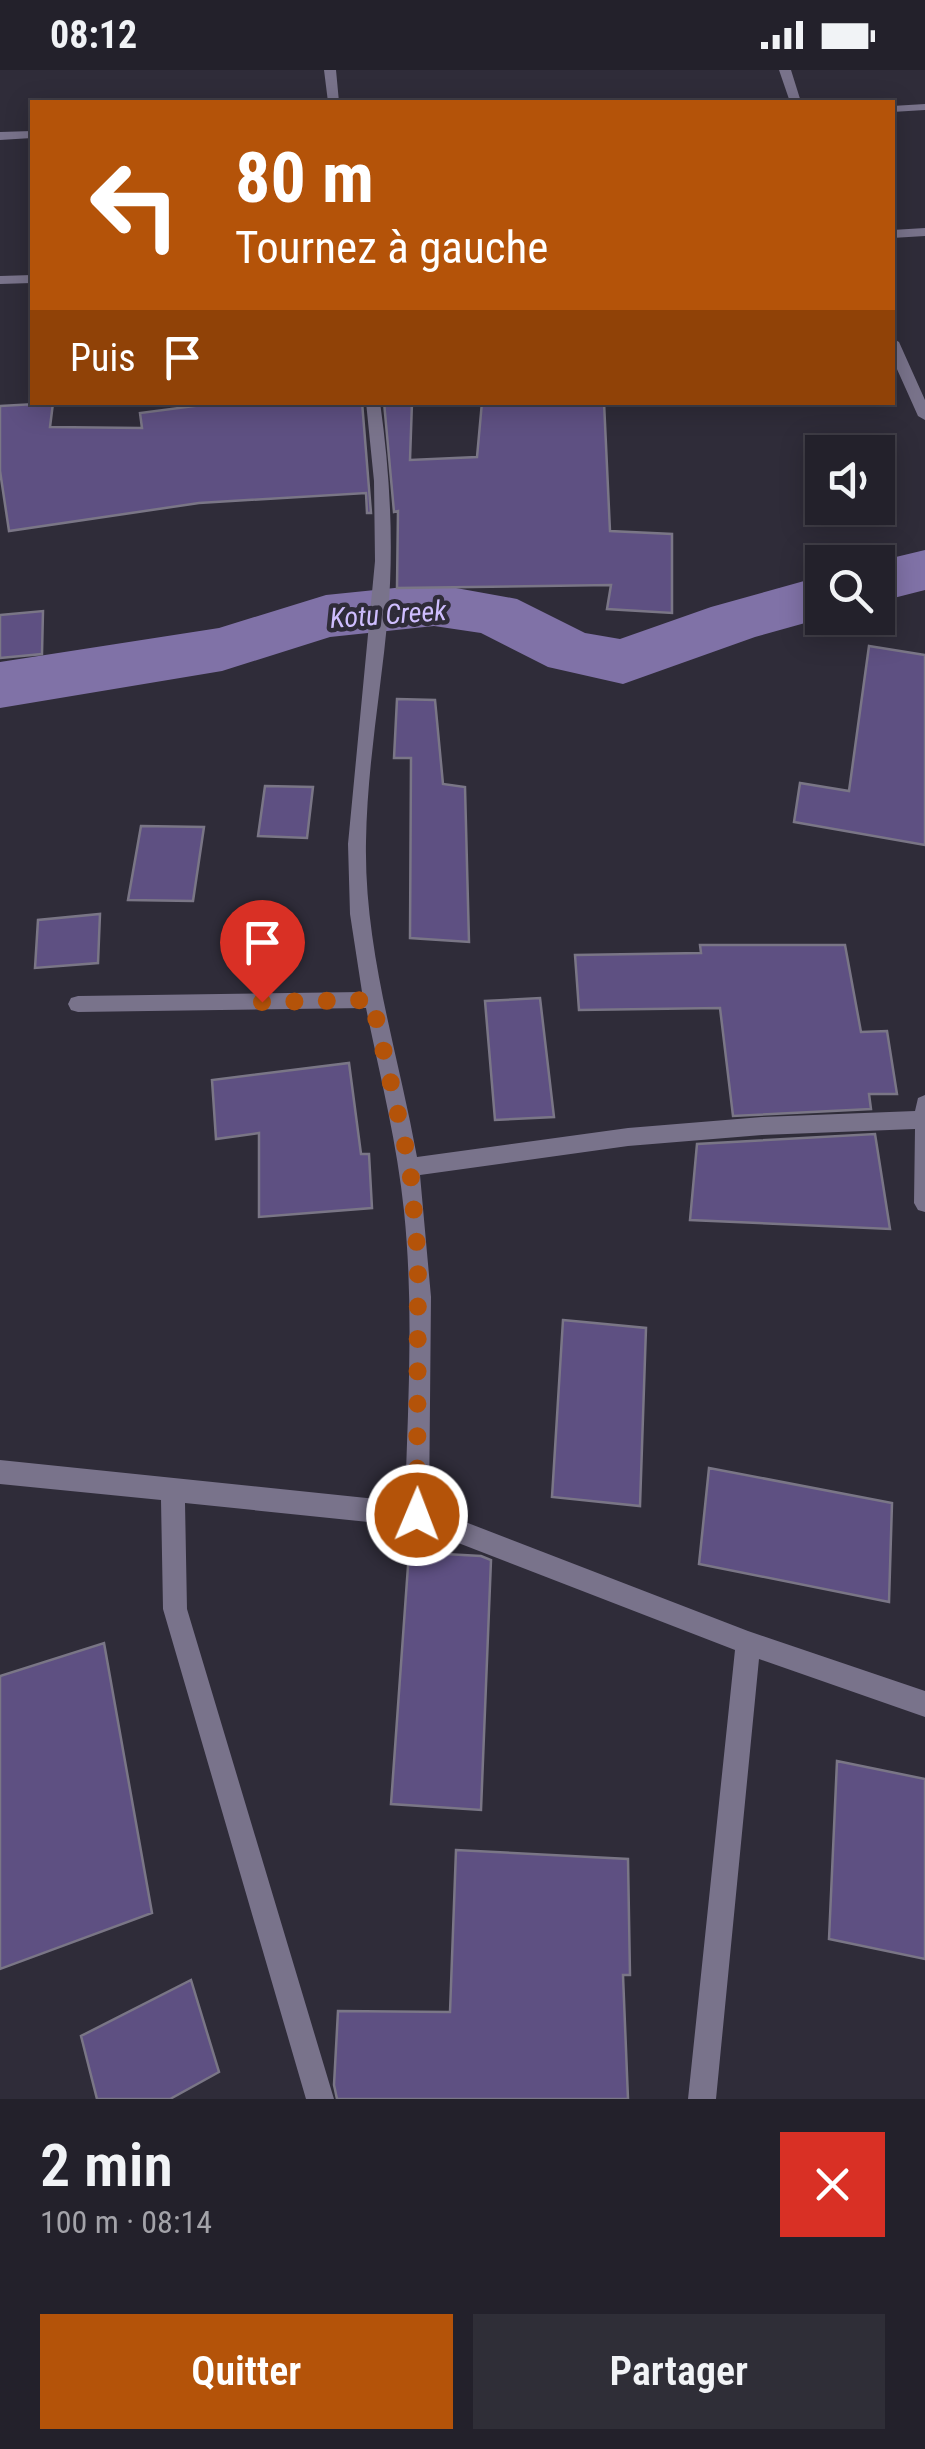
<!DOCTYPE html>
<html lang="fr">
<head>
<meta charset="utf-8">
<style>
	:root { --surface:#23212b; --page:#2f2e37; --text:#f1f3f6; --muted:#a3a3a9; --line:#403e47; --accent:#b45309 }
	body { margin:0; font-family:"Roboto Condensed",sans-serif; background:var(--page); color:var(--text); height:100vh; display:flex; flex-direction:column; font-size:38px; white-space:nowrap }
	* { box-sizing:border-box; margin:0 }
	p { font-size:32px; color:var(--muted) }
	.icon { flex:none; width:55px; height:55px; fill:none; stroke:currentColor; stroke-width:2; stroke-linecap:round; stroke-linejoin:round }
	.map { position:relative; height:2029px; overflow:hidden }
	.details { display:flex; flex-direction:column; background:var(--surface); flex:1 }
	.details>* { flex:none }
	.hud { position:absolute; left:30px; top:30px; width:865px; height:305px; border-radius:0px; box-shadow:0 5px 25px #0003,0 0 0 2px var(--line); background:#b45309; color:#fff; overflow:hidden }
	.controls { position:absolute; left:805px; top:365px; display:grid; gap:20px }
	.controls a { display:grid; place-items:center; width:90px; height:90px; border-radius:0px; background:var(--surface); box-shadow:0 5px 25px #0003,0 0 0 2px var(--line); font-size:50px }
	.pin { position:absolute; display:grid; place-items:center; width:85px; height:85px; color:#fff; margin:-102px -42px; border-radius:50% 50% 50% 0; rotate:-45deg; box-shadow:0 0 10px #0007 }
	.pin .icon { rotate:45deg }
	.me { position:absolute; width:110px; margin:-55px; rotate:1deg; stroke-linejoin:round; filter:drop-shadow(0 0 8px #0008) }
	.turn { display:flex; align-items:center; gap:35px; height:210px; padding:0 40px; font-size:45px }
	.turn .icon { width:130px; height:130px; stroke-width:2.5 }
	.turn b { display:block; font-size:70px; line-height:85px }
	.then { display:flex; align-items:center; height:95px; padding:0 40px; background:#0003; gap:20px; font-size:38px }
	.round { display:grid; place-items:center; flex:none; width:105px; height:105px; border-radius:0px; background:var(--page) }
	.headline { display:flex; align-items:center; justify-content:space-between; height:170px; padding:0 40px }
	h1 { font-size:60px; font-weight:600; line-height:75px }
	.cta { display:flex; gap:20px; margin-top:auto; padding:20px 40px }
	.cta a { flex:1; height:115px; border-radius:0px; background:var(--accent); color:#fff; font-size:40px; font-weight:600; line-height:115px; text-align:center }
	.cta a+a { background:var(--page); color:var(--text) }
	.status { display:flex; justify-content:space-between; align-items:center; height:70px; padding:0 50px; background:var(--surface); direction:ltr }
	.status svg { height:28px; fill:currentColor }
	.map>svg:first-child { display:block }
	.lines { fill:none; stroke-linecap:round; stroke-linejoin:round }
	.river { fill:#8072a7; fill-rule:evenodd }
	.building { fill:#5e5082; stroke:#7a7686; stroke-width:2.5 }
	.street { fill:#79738b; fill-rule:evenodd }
	.route { stroke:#b45309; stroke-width:18; stroke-dasharray:0 32.4 }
	.labels { text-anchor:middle; stroke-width:9; stroke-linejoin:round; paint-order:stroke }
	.water-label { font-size:28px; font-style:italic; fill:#cfbefe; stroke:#2f2c39 }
</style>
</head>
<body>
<div class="status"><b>08:12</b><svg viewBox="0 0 49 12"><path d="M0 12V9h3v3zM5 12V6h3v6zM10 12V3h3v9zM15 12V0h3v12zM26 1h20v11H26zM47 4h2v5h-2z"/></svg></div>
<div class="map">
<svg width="925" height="2029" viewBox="0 0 925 2029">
	<rect width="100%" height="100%" fill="#2f2c39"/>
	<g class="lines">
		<!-- river -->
		<path class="river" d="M925,480V520L878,532L875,492Z
			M822,506L823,548L755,567L623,614L548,597L481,563L434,556L330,567L222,601L0,638V592L219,558L326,525L434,514L517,529L585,563L620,569L711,537Z"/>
	</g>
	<!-- building -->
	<path class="building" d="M225,332H362L371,443H367L366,423L199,433L9,461L0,401V336L53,333L50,357L142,358L140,343Z
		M384,332H412L410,390L477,387L482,332H604L610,461L672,464V543L607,539L611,515L397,518L398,441L394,442Z
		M43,541L42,584L0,588V545Z
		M869,576L925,585V775L794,752L800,713L849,721Z
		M397,629L435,630L443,714L465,717L469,872L410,868L411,688H394Z
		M265,716L313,717L307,768L258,766Z
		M141,756L204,757L193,831L128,830Z
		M100,844L98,893L35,898L38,850Z
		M700,875H845L861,962L887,961L897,1024H869L871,1039L733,1046L720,938L579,940L575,885L701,883Z
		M540,928L554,1047L495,1050L485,931Z
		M349,993L361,1084H369L372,1138L259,1147V1063L216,1069L212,1010Z
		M875,1064L890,1159L690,1150L697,1074Z
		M563,1250L646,1258L640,1436L552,1427Z
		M709,1398L892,1433L889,1532L699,1494Z
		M409,1482L481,1486L491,1490L481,1740L391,1734Z
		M104,1573L152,1843L0,1899V1606Z
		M837,1691L925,1709V1889L829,1869Z
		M456,1780L628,1789L630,1905H623L628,2029H337L334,2015L338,1941L450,1942Z
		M191,1910L219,2002L170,2029H97L81,1966Z"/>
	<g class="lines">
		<!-- street -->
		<path class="street" d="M324,0H336L339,32H328Z
			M779,0H791L801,32H790Z
			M925,34V40L892,42V36Z
			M32,61V68L0,70V62Z
			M925,158V166L892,168V160Z
			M32,205V213L0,214V206Z
			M892,268L899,272L925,330V350L918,346L892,288Z
			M366,332H380C390,403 394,474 388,545C381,621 367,696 366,772C364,880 398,982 417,1087L628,1058L762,1047L915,1041L918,1028L925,1025V1142L918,1140L914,1133L915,1059L762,1065L628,1076L420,1105L431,1227L429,1438L748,1561L925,1621V1647L759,1589L716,2029H688L735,1580L417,1457L185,1433L187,1539L334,2029H306L163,1539L161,1430L0,1414V1390L405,1432C408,1335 414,1238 404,1141C397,1072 380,1006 366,938L78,942L71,940L68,934L71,928L78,926L362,922L350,844L348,774L375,491L374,411Z"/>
	</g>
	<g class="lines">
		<!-- route -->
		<path class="route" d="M262,932L372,930L410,1097L418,1188L417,1445"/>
	</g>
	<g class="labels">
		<!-- water labels -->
		<g class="water-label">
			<text transform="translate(388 544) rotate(-4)" y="10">Kotu Creek</text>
		</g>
	</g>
</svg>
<div class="controls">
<a><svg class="icon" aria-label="sound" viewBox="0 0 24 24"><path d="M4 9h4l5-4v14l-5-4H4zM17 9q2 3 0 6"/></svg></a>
<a><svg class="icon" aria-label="search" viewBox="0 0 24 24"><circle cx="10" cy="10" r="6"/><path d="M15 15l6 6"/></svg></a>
</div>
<div class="pin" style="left:262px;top:932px;background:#d93025"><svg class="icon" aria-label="arrive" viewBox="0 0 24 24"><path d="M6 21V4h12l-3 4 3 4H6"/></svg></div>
<svg class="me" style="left:417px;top:1445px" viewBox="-20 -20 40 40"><circle r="17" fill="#b45309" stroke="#fff" stroke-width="3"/><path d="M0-11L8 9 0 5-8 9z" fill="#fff"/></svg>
<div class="hud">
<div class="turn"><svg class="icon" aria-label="left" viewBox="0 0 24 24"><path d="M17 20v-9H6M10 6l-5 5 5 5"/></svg><div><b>80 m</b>Tournez à gauche</div></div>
<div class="then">Puis<svg class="icon" aria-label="arrive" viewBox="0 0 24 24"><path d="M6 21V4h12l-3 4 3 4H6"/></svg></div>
</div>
</div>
<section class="details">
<div class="headline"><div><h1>2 min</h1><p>100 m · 08:14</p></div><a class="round" style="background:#d93025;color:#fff"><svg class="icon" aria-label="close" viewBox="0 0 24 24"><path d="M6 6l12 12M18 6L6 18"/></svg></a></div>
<div class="cta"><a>Quitter</a><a>Partager</a></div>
</section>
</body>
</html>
